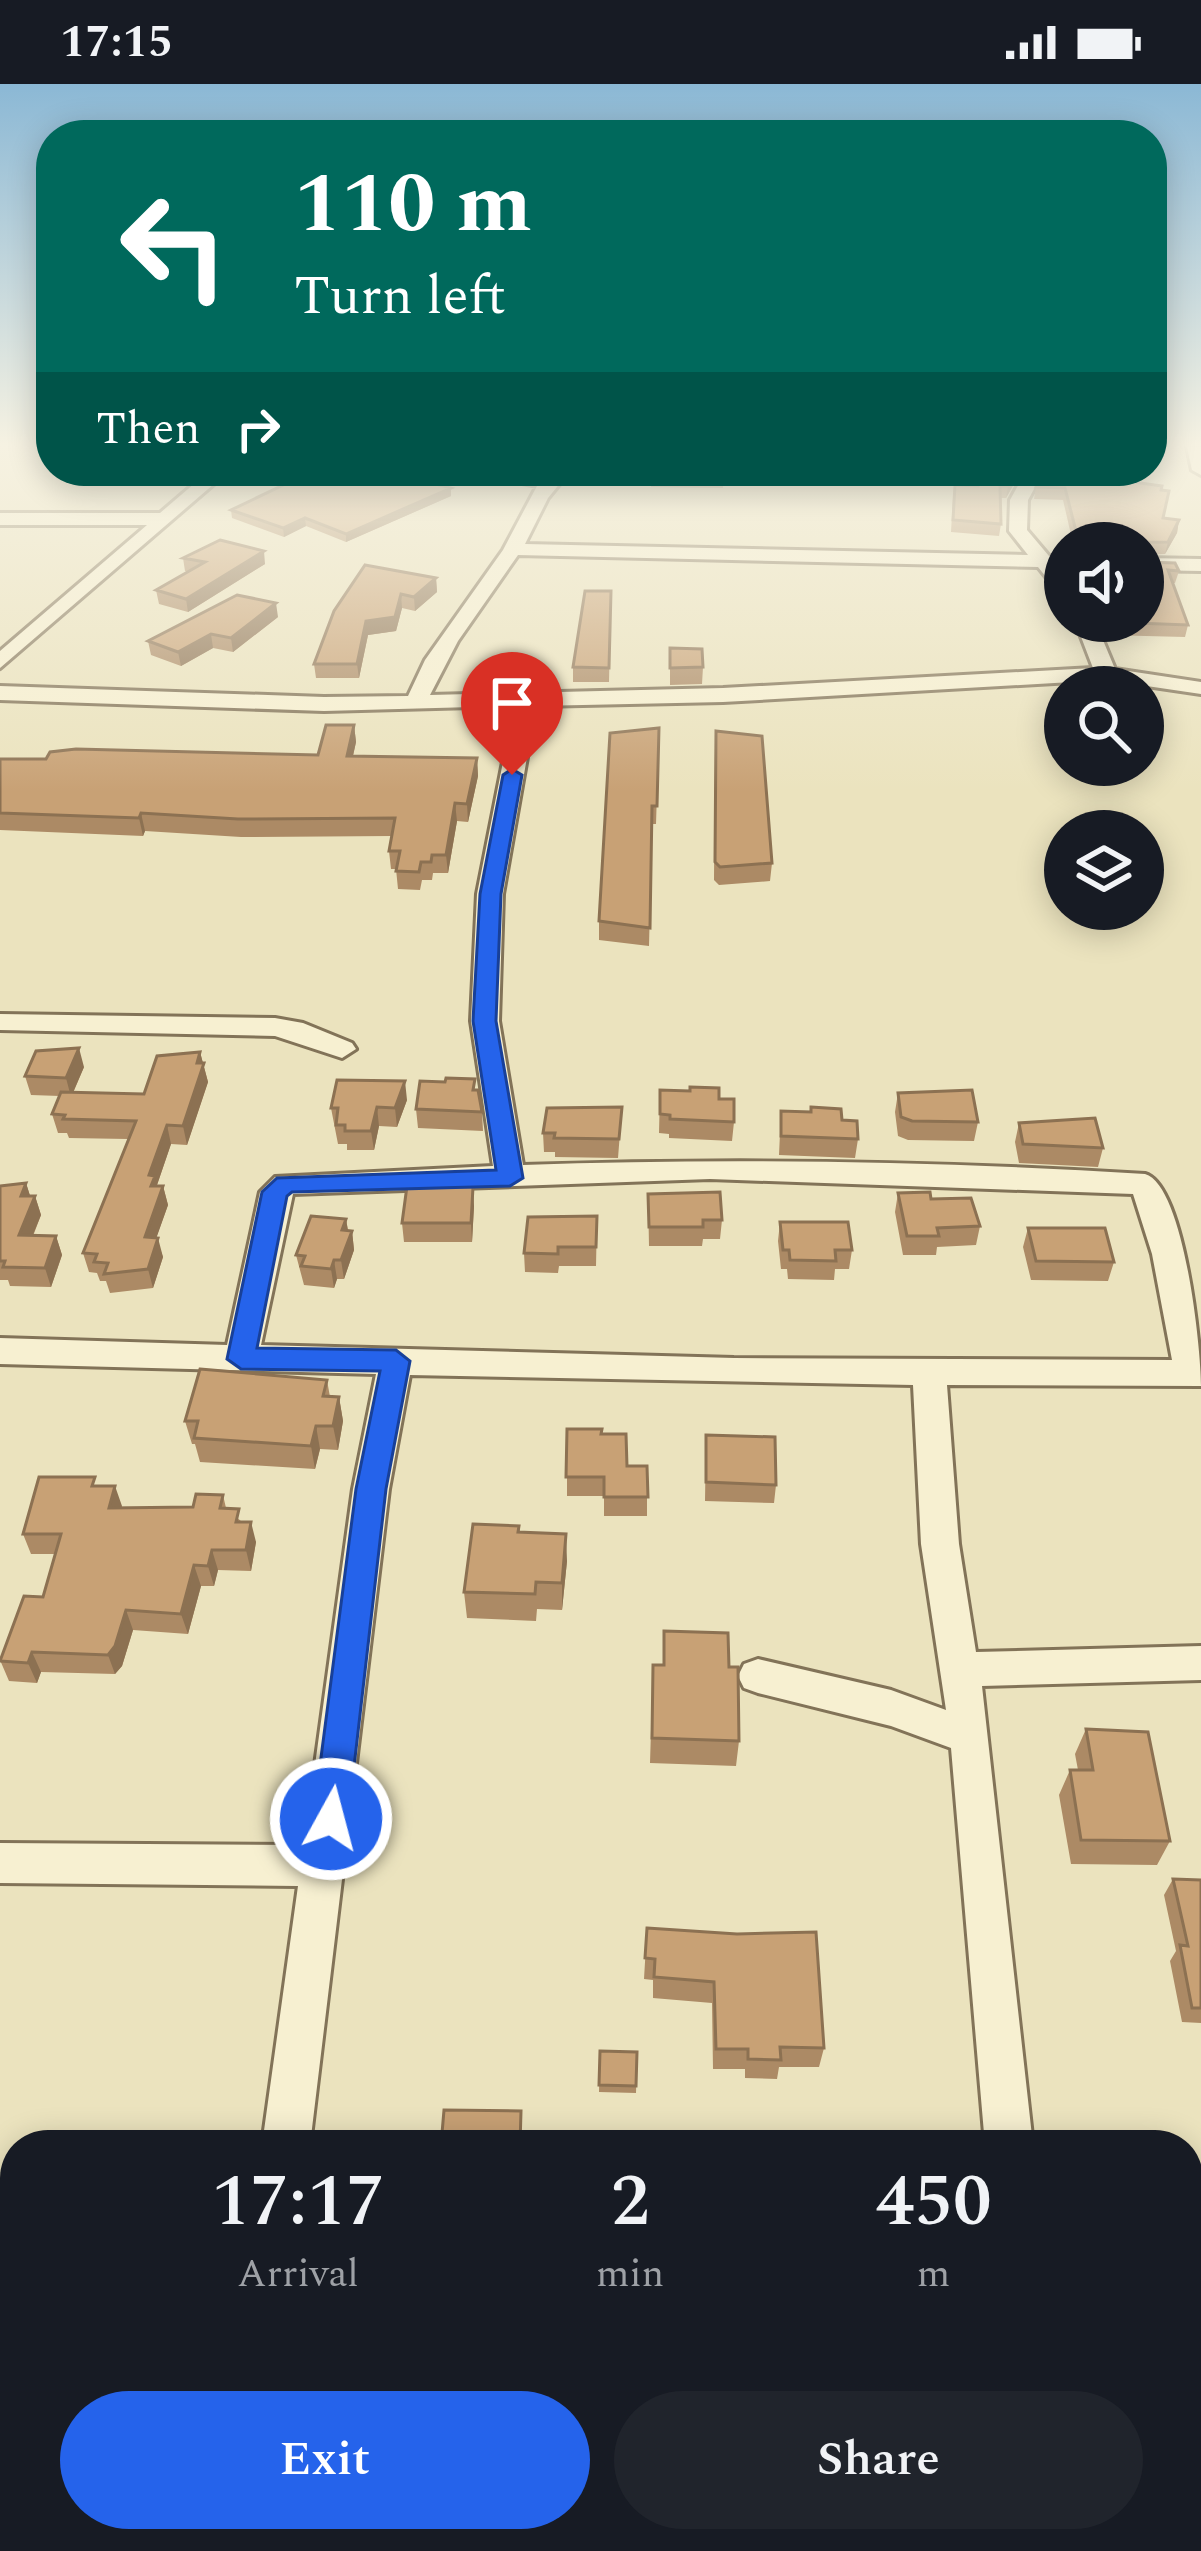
<!DOCTYPE html>
<html lang="en">
<head>
<meta charset="utf-8">
<style>
	:root { --surface:#171b24; --page:#20242c; --text:#f1f3f6; --muted:#9ea1a6; --accent:#2563eb }
	body { margin:0; font-family:Spectral,serif; background:var(--page); color:var(--text); height:100vh; display:flex; flex-direction:column; font-size:45px; white-space:nowrap }
	* { box-sizing:border-box; margin:0 }
	p { font-size:39px; color:var(--muted) }
	.icon { flex:none; width:66px; height:66px; fill:none; stroke:currentColor; stroke-width:2; stroke-linecap:round; stroke-linejoin:round }
	.map { position:relative; flex:1; overflow:hidden }
	.sheet { position:absolute; left:0px; top:2046px; width:1203px; height:423px; display:flex; flex-direction:column; background:var(--surface); border-radius:48px 48px 0 0; box-shadow:0 6px 30px #0003 }
	.sheet>* { flex:none }
	.guide { position:absolute; left:36px; top:36px; width:1131px; height:366px; border-radius:48px; box-shadow:0 6px 30px #0003; background:#00695c; color:#fff; overflow:hidden }
	.fabs { position:absolute; left:1044px; top:438px; display:grid; gap:24px }
	.fabs a { display:grid; place-items:center; width:120px; height:120px; border-radius:50%; background:var(--surface); box-shadow:0 6px 30px #0003; font-size:60px }
	.pin { position:absolute; display:grid; place-items:center; width:102px; height:102px; color:#fff; margin:-123px -51px; border-radius:50% 50% 50% 0; rotate:-45deg; box-shadow:0 0 12px #0007 }
	.pin .icon { rotate:45deg }
	.me { position:absolute; width:132px; margin:-66px; rotate:7deg; stroke-linejoin:round; filter:drop-shadow(0 0 9px #0008) }
	.turn { display:flex; align-items:center; gap:42px; height:252px; padding:0 60px; font-size:54px }
	.turn .icon { width:156px; height:156px; stroke-width:2.5 }
	.turn b { display:block; font-size:84px; line-height:102px }
	.then { display:flex; align-items:center; height:114px; padding:0 60px; background:#0003; gap:24px; font-size:45px }
	.eta { display:flex; justify-content:space-evenly; align-items:center; height:204px; text-align:center }
	.eta b { font-size:72px; font-weight:600; line-height:84px }
	.cta { display:flex; gap:24px; margin-top:auto; padding:24px 60px }
	.cta a { flex:1; height:138px; border-radius:72px; background:var(--accent); color:#fff; font-size:48px; font-weight:600; line-height:138px; text-align:center }
	.cta a+a { background:var(--page); color:var(--text) }
	.status { display:flex; justify-content:space-between; align-items:center; height:84px; padding:0 60px; background:var(--surface); direction:ltr }
	.status svg { height:33px; fill:currentColor }
	.map>svg:first-child { display:block }
	.lines { fill:none; stroke-linecap:round; stroke-linejoin:round }
	.street-casing { stroke:#827358; stroke-width:6 }
	.street { fill:#f7f0d1; fill-rule:evenodd }
	.wall { fill:#ac8a65 }
	.shaded-wall { fill:#8c7152 }
	.building { fill:#c8a175; stroke:#8c7152; stroke-width:3 }
	.route { fill:#2563eb; stroke:#184099; stroke-width:3 }
</style>
</head>
<body>
<div class="status"><b>17:15</b><svg viewBox="0 0 49 12"><path d="M0 12V9h3v3zM5 12V6h3v6zM10 12V3h3v9zM15 12V0h3v12zM26 1h20v11H26zM47 4h2v5h-2z"/></svg></div>
<div class="map">
<svg width="1201" height="2467" viewBox="0 0 1201 2467">
	<rect width="100%" height="100%" fill="#ebe3be"/>
	<g class="lines">
		<defs>
			<path id="street" d="M1187,363H1201V391L1192,386Z
				M209,387H229L0,584V567L147,441H0V429H160Z
				M462,387L545,392L551,387H570L548,414L525,460L1028,471L1009,447L1010,416L1026,387H1044L1028,416L1027,446L1049,472H1065V484H1059L1065,491V510L1058,508L1038,483L518,471L458,557L430,611L723,604L1093,584L1075,537H1095L1115,585L1201,598V610L1106,596L723,618L536,622L503,810L499,937L523,1081C731,1074 937,1077 1145,1090C1184,1101 1201,1263 1201,1302L947,1301L959,1460L976,1568L1201,1562V1596L982,1602L1033,2061H985L951,1664L891,1642L758,1609L744,1604L738,1592L744,1580L758,1575L891,1606L946,1626L921,1460L913,1301L410,1291L389,1405L310,2061H262L298,1802L0,1799V1759L304,1761L353,1405L376,1290L0,1280V1254L227,1261L260,1108L275,1093L493,1082L471,937L477,810L514,622L324,627L0,616V602L324,613L408,612L425,576L503,466L537,402ZM710,1095L1133,1110L1152,1170L1172,1276L734,1274L261,1261L293,1110Z
				M1143,474L1201,475V487L1143,486Z
				M0,930L275,934L303,939L352,959L356,965L342,974L275,952L0,946Z
				M1188,2214H1201V2266H1188Z
				M183,2454H239L236,2467H180Z
				M1010,2454H1066V2467H1010Z"/>
		</defs>
		<!-- street casing -->
		<use href="#street" class="street-casing"/>
		<!-- street -->
		<use href="#street" class="street"/>
	</g>
	<!-- wall -->
	<path class="wall" d="M724,387L723,404L651,403L652,389Z
		M1021,387L1006,414H1001V440L999,452L951,448L953,413Z
		M318,397L451,412L346,458L306,442L284,453L232,434L231,426Z
		M1133,398L1161,406L1163,434L1179,436L1177,449L1165,470L1143,471V459H1071L1072,455L1063,416L1034,415L1036,403Z
		M183,474L265,480L188,528L159,520L156,506L189,488L185,487Z
		M1146,478L1179,487L1175,499H1173L1188,541L1185,553L1106,551L1097,537H1143Z
		M436,494L437,508L415,527L402,524L396,547L368,551L359,594H316L314,580L334,527Z
		M611,507L609,598H573V583Z
		M278,533L233,568L213,564L181,582L151,571L148,557Z
		M670,564L703,583L702,600L670,601Z
		M354,641L356,658L353,672L477,674L478,692L468,738L457,737L448,789H433L432,796H422L420,806L398,805L396,785H391L389,767L392,752L241,753L145,747L143,752L0,746V675L318,671Z
		M659,644L656,740H652L649,862L599,856V837Z
		M715,665L772,779L770,797L719,801L714,796Z
		M200,968L208,998L187,1061L171,1060L157,1101L163,1102L168,1121L156,1154L163,1173L153,1204L110,1209L106,1197H100L97,1189L89,1188L83,1169L128,1055L69,1054L67,1049H58L52,1030L60,1012L31,1011L25,992L84,983L73,1009L144,1010Z
		M476,1006L482,1028L483,1047L418,1044L416,1025Z
		M660,1006L719,1015L734,1038L732,1057L669,1054V1050L659,1049Z
		M898,1009L978,1038L974,1057L908,1056L898,1052L895,1028Z
		M407,1016L397,1043L379,1042L374,1066H347V1060H338L331,1024Z
		M622,1023L618,1074L555,1073V1068H544L543,1049Z
		M781,1027L810,1028L842,1036L858,1055L855,1074L779,1071Z
		M1019,1039L1103,1064L1098,1083L1019,1079L1015,1058Z
		M26,1099L30,1112H35L41,1131L33,1152H56L62,1171L51,1203L10,1202L8,1196H0V1102Z
		M898,1109L931,1115L980,1142L976,1161L937,1163L936,1171H903L895,1128Z
		M648,1110L722,1136L720,1155H703L702,1162H649Z
		M474,1122L472,1158H404L402,1139Z
		M597,1132L596,1182H559L558,1189L525,1188L524,1169Z
		M346,1135L348,1146L352,1147L354,1166L344,1195H337L334,1204L304,1201L296,1171Z
		M780,1138L852,1166L849,1185H835L834,1196L788,1195L787,1185H781L778,1157Z
		M1028,1144L1114,1178L1108,1197L1031,1196L1023,1163Z
		M327,1296L330,1313H339L343,1337L338,1366L320,1365L315,1385L200,1378L195,1360H192L185,1337Z
		M567,1345L601,1350L627,1382H647V1432H604V1412H567Z
		M706,1351L776,1401L774,1419L705,1417Z
		M98,1402L122,1424L193,1423L223,1411L226,1424L242,1438L256,1458L251,1487L218,1486L214,1502H201L188,1550L133,1546L122,1582L115,1590L41,1588L37,1599L9,1597L0,1576L43,1513L55,1470H31L23,1450Z
		M519,1442L520,1448L567,1477L562,1526L537,1525L536,1537L467,1534L464,1508Z
		M664,1547L729,1583L739,1657L736,1682L650,1679L653,1581H663Z
		M1086,1645L1170,1757L1157,1781L1071,1780L1059,1711L1070,1686H1078L1075,1670Z
		M1173,1795L1201,1796V1939L1182,1938L1170,1877L1176,1867L1164,1811Z
		M647,1844L824,1964L819,1983H779L777,1995L745,1994V1985H713L712,1919L653,1914V1896L644,1895Z
		M600,1967L637,1968L636,2009L599,2008Z"/>
	<!-- shaded-wall -->
	<path class="shaded-wall" d="M1016,387H1021L1006,414L1008,402Z
		M451,404V412L346,458V450Z
		M305,434L306,442L284,453L283,444Z
		M1179,436L1177,449L1165,470L1168,458Z
		M264,467L265,480L188,528L186,515Z
		M436,494L437,508L415,527L414,513Z
		M401,510L402,524L396,547L368,551L359,594L357,580L366,537Z
		M276,519L278,533L233,568L231,554Z
		M211,550L213,564L181,582L178,568Z
		M354,641L356,658L349,689L347,672Z
		M477,674L478,692L468,738L467,720Z
		M455,719L457,737L448,789L446,771Z
		M141,729L145,747L143,752L139,734Z
		M79,964L84,983L71,1013L66,994Z
		M200,968L208,998L187,1061L183,1042Z
		M405,997L407,1016L397,1043L395,1024Z
		M377,1023L379,1042L374,1066L371,1047Z
		M167,1041L171,1060L157,1101L160,1111L156,1121L149,1091Z
		M26,1099L32,1118L35,1112L41,1131L25,1170L19,1151L21,1112Z
		M163,1102L168,1121L150,1172L145,1153Z
		M473,1103L474,1122L472,1158L471,1139Z
		M346,1135L349,1154L352,1147L354,1166L344,1195L341,1176L342,1146Z
		M56,1152L62,1171L51,1203L45,1184Z
		M158,1154L163,1173L153,1204L148,1185Z
		M334,1176L337,1195L334,1204L331,1185Z
		M339,1313L343,1337L338,1366L333,1342Z
		M316,1342L320,1365L315,1385L311,1362Z
		M115,1402L122,1422L117,1444L109,1424Z
		M251,1438L256,1458L251,1487L246,1466Z
		M566,1450L567,1477L562,1526V1499Z
		M212,1466L218,1486L214,1502L208,1482Z
		M194,1481L201,1502L188,1550L181,1530Z
		M126,1526L133,1546L122,1582L115,1590L108,1571Z
		M32,1568L41,1588L37,1599L28,1579Z"/>
	<!-- building -->
	<path class="building" d="M322,387H387L451,404L346,450L305,434L283,444L231,426L298,394L318,397Z
		M652,387H724V390L652,389Z
		M993,387H1016L1008,402H1000L1001,440L953,436L955,401L978,402Z
		M1045,387H1133V398L1162,402L1161,406L1169,407L1163,434L1179,436L1168,458L1072,459V455H1078L1065,404L1036,403Z
		M220,456L264,467L186,515L156,506L205,478L183,474Z
		M1143,475L1146,478L1175,479L1179,487L1168,486L1188,541L1108,538L1143,537Z
		M365,481L436,494L414,513L401,510L395,533L366,537L357,580H314L334,527Z
		M585,507H611L609,584L573,583Z
		M237,511L276,519L231,554L211,550L178,568L148,557Z
		M670,564L702,565L703,583L670,584Z
		M326,641H354L347,672L477,674L467,720L455,719L446,771H432L431,778H421L419,788L396,787L400,767H389L395,734L238,735L141,729L139,734L0,729V675H46L50,668L76,665L318,671Z
		M659,644L657,722H652L650,844L599,837L610,649Z
		M716,647L762,652L772,779L720,783L715,778Z
		M79,964L66,994L25,992L36,967Z
		M200,968L197,979H204L183,1042L167,1041L149,1091L155,1092L151,1102H163L145,1153L158,1154L148,1185L104,1190L108,1179L94,1178L97,1170L83,1169L136,1037L63,1035L65,1031L52,1030L61,1008L144,1010L157,972Z
		M446,994L475,995L473,1006H478L482,1028L416,1025L420,997L445,998Z
		M337,996L405,997L395,1024L377,1023L371,1047H345V1041H336L338,1024H331Z
		M690,1003L719,1004V1015H734V1038L670,1035V1031L660,1030V1006L690,1007Z
		M972,1006L978,1038L912,1037L901,1033L898,1009Z
		M622,1023L619,1055L554,1054L555,1049H543L547,1024Z
		M811,1023L841,1025L842,1036L857,1037L858,1055L781,1052V1027L811,1028Z
		M1095,1034L1103,1064L1023,1060L1019,1039Z
		M26,1099L21,1112H35L19,1151L56,1152L45,1184L3,1183L5,1177H0V1102Z
		M407,1102L473,1103L471,1139H402Z
		M720,1108L722,1136H703V1143H649L648,1110Z
		M930,1108L931,1115L971,1114L980,1142L937,1144L939,1152H907L898,1109Z
		M311,1132L346,1135L342,1146L352,1147L341,1176H334L331,1185L301,1182L305,1172L296,1171Z
		M597,1132L596,1163H558V1170L524,1169L528,1133Z
		M780,1138H848L852,1166H835L836,1177L790,1176L789,1166H783Z
		M1028,1144H1105L1114,1178L1036,1177Z
		M200,1285L327,1296L323,1312L339,1313L333,1342H316L311,1362L194,1354L198,1337H185Z
		M567,1345H602L601,1350H626L627,1382H647L648,1413H604V1393H566Z
		M706,1351L775,1353L776,1401L706,1398Z
		M39,1393H95L92,1402H115L109,1424L193,1423L196,1410L223,1411L220,1424L239,1425L236,1438H251L246,1466H212L208,1482L194,1481L181,1530L126,1526L115,1562L108,1571L32,1568L28,1579L0,1577L24,1512L43,1513L61,1450H23Z
		M473,1440L519,1442L518,1448L566,1450L562,1499L536,1498L535,1510L464,1508Z
		M664,1547L728,1549L729,1583H738L739,1657L652,1654L653,1581H664Z
		M1086,1645L1148,1648L1170,1757L1081,1756L1070,1686H1093Z
		M1173,1795L1201,1796V1924H1192L1180,1861L1188,1862Z
		M647,1844L737,1850L816,1848L824,1964L780,1963L781,1976L748,1975V1965H716L714,1898L654,1893L655,1875L645,1874Z
		M600,1967L637,1968L636,2002L599,2001Z
		M444,2026L521,2027L520,2061H441Z
		M503,2454H592V2467H502Z"/>
	<!-- sky -->
	<linearGradient id="sky" x2="0" y2="1"><stop stop-color="#8bb8d5"/><stop offset="0.51" stop-color="#f6f2e2"/><stop offset="1" stop-color="#f6f2e2" stop-opacity="0"/></linearGradient>
	<rect width="1201" height="708" fill="url(#sky)"/>
	<!-- route -->
	<path class="route" d="M512,685L522,691L501,810L496,937L523,1094L510,1102L292,1108L287,1112L257,1264L396,1266L410,1277L386,1405L348,1735L343,1746L331,1751L319,1746L313,1735L356,1405L380,1287L241,1285L227,1275L262,1108L277,1094L496,1086L473,937L480,810L503,691Z"/>
</svg>
<div class="fabs">
<a><svg class="icon" aria-label="sound" viewBox="0 0 24 24"><path d="M4 9h4l5-4v14l-5-4H4zM17 9q2 3 0 6"/></svg></a>
<a><svg class="icon" aria-label="search" viewBox="0 0 24 24"><circle cx="10" cy="10" r="6"/><path d="M15 15l6 6"/></svg></a>
<a><svg class="icon" aria-label="layers" viewBox="0 0 24 24"><path d="M12 4l9 5-9 5-9-5zM3 14l9 5 9-5"/></svg></a>
</div>
<div class="pin" style="left:512px;top:691px;background:#d93025"><svg class="icon" aria-label="arrive" viewBox="0 0 24 24"><path d="M6 21V4h12l-3 4 3 4H6"/></svg></div>
<svg class="me" style="left:331px;top:1735px" viewBox="-20 -20 40 40"><circle r="17" fill="#2563eb" stroke="#fff" stroke-width="3"/><path d="M0-11L8 9 0 5-8 9z" fill="#fff"/></svg>
<div class="guide">
<div class="turn"><svg class="icon" aria-label="left" viewBox="0 0 24 24"><path d="M17 20v-9H6M10 6l-5 5 5 5"/></svg><div><b>110 m</b>Turn left</div></div>
<div class="then">Then<svg class="icon" aria-label="right" viewBox="0 0 24 24"><path d="M7 20v-9h11M14 6l5 5-5 5"/></svg></div>
</div>
<section class="sheet">
<div class="eta">
<div><b>17:17</b><p>Arrival</p></div>
<div><b>2</b><p>min</p></div>
<div><b>450</b><p>m</p></div>
</div>
<div class="cta"><a>Exit</a><a>Share</a></div>
</section>
</div>
</body>
</html>
